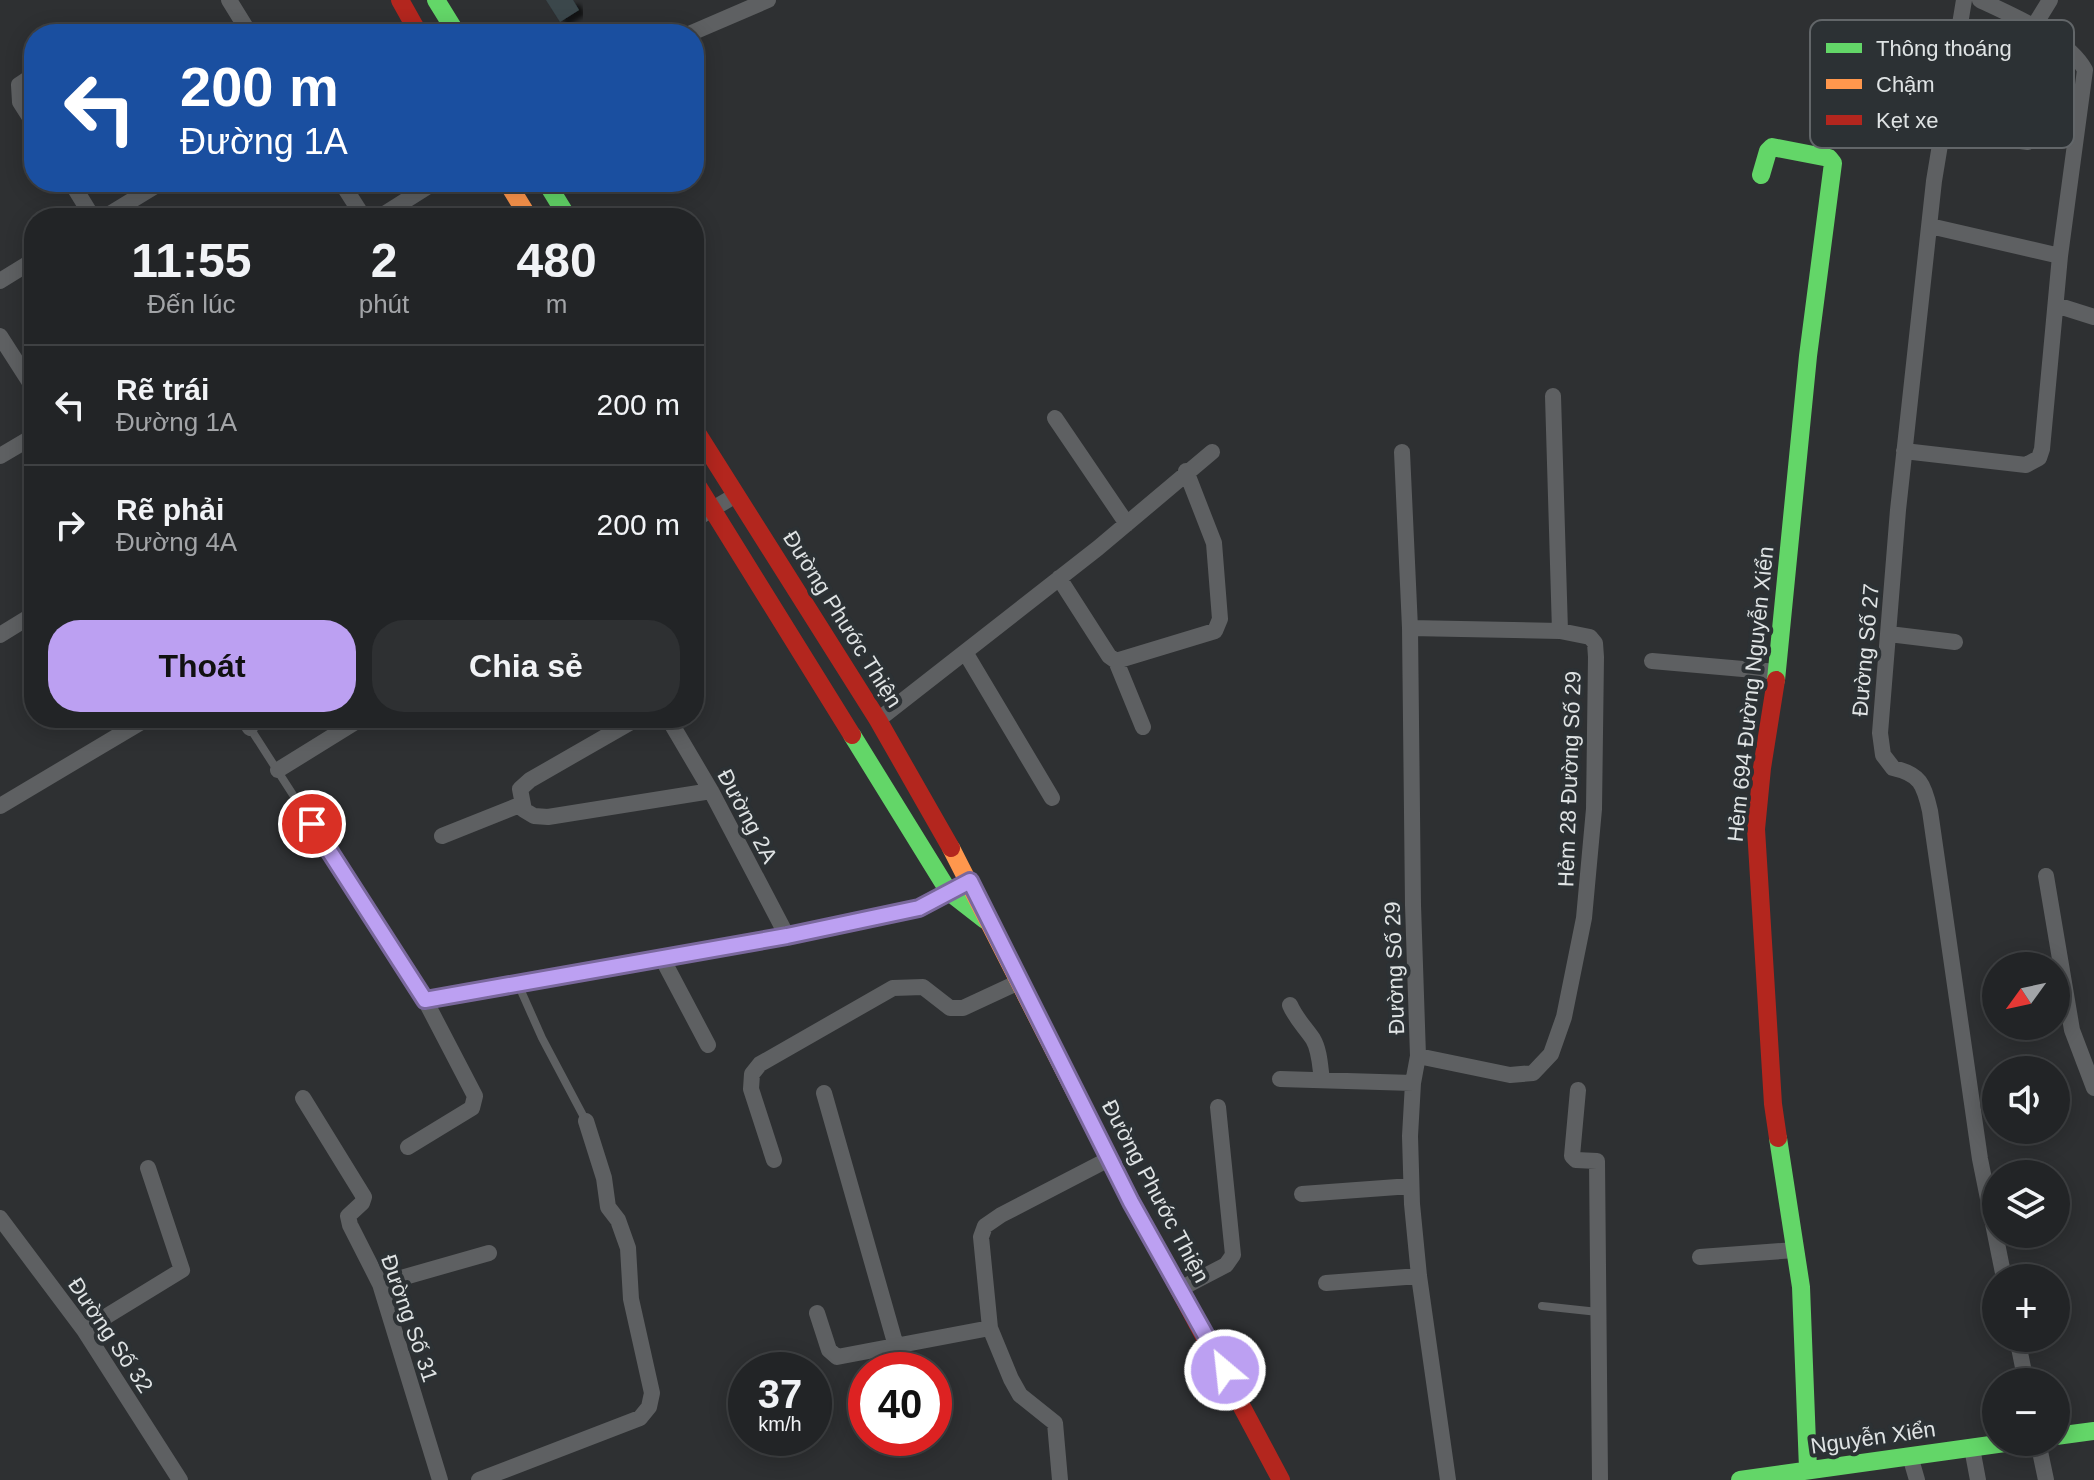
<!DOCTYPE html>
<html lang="vi">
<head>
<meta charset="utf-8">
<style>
	:root { --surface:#222426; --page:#2e3032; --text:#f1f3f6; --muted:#a2a4a7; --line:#3f4143; --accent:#bca0f2 }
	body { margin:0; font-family:Helvetica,sans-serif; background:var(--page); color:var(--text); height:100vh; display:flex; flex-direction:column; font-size:30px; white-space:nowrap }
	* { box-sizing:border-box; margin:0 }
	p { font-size:26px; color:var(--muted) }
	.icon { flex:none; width:44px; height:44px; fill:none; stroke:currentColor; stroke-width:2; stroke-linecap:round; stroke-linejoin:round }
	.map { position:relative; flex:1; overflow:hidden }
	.panel { position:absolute; left:24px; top:208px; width:680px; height:520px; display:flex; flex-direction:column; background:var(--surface); border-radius:32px; box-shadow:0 4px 20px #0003,0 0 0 2px var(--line) }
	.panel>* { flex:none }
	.hud { position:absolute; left:24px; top:24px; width:680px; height:168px; border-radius:32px; box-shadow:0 4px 20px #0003,0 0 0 2px var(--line); background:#1a4fa0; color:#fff; overflow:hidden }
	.needle { width:52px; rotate:237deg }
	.buttons { position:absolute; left:1982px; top:952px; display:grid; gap:16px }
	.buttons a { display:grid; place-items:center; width:88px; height:88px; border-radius:50%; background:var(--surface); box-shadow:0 4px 20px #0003,0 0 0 2px var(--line); font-size:40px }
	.speed { position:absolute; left:728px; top:1352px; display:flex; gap:16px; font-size:40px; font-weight:700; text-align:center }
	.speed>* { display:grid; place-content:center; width:104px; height:104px; border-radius:50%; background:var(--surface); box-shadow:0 4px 20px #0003,0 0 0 2px var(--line); line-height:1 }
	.speed small { font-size:20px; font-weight:400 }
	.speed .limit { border:12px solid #d22; background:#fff; color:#111 }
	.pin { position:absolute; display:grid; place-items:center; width:68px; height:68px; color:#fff; margin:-34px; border:4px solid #fff; border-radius:50%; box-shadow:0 2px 8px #0007 }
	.me { position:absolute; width:88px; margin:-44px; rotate:332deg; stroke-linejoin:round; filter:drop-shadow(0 0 6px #0008) }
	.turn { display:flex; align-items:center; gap:28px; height:168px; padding:0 24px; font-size:36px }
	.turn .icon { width:104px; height:104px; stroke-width:2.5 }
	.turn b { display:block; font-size:56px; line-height:68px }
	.eta { display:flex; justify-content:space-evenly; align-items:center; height:136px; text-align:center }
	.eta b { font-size:48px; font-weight:600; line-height:56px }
	.cta { display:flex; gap:16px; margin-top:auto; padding:16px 24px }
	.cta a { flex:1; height:92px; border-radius:32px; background:var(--accent); color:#111; font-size:32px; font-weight:600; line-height:92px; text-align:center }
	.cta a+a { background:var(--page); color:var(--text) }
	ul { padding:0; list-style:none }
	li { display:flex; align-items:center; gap:24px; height:120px; padding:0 24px; border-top:2px solid var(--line) }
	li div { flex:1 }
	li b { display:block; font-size:30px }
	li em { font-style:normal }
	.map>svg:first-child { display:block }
	.building { fill:#3a474c; filter:url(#shadow) }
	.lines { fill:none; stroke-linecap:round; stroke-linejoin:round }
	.lane { stroke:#5e6062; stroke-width:8 }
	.street { stroke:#5e6062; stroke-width:16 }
	.fast { stroke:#63d668; stroke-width:18 }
	.slow { stroke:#ff974d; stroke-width:18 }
	.jam { stroke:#b3261e; stroke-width:18 }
	.route-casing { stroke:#7a689d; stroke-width:20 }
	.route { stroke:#bca0f2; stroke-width:14 }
	.labels { text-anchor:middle; stroke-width:8; stroke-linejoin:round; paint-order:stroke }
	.street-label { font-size:22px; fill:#dfe3e4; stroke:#2c3134 }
	.key { fill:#2c3134; stroke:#626669; stroke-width:2 }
	.key-label { font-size:22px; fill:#dfe3e4 }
</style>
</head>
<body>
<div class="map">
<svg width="2094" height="1480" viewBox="0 0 2094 1480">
	<defs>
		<filter id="shadow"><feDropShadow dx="7" dy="4.5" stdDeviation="2" flood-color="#0009"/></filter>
	</defs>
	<rect width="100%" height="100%" fill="#2e3032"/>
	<!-- building -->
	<path class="building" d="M546,0H573L579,10L560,22Z"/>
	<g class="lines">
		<!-- lane -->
		<path class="lane" d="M250,728L425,1000
			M518,984L542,1038L586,1121
			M1542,1306L1598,1312"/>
		<!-- street -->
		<path class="street" d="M229,0L250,34
			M1964,0L1934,181L1898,510L1880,733L1883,755L1893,768C1920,774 1924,784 1930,811L1980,1159L2004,1278
			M2034,26L2050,0
			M689,34L768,0
			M34,75L19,85L20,102L34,124
			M1941,131L2028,142
			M71,182L93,218
			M341,182L364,218
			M103,218L162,182
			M378,218L435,182
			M1930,226L2060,256
			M0,281L34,260
			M2056,305L2094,317
			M0,336L34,389
			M1553,396L1560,631
			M1055,418L1127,524
			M1904,451L2026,465L2039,458L2042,449L2060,256L2085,70C2068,38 2011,15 1980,0
			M1402,452L1410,628L1413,905L1418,1056L1413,1083L1410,1136L1412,1204L1419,1276L1448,1480
			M0,456L34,436
			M694,520L736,495
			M1059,578L1109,656L1116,661L1215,631L1220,619L1214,543L1186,471
			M1410,628L1560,631L1590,637L1595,643L1596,657L1594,809L1584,918L1564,1017L1551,1054L1533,1073L1510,1075L1418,1056
			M1889,634L1955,642
			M0,635L34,614
			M965,652L1052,798
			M1116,661L1143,727
			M1652,661L1777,672
			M244,718L250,728
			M638,718L530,780L520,789L524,810L534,816L548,817L711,791
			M668,718L711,791L787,936
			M878,720L1098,548L1212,452
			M278,770L362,718
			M0,806L148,718
			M442,836L522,804
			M2046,876L2072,1030L2094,1088
			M662,958L708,1045
			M1290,1005C1296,1019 1305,1027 1313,1039C1320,1051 1320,1067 1322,1080
			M1280,1079L1413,1083
			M1578,1090L1572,1156L1576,1160L1597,1161L1600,1480
			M824,1093L896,1346
			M303,1098L364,1197L362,1203L348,1216L350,1225L380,1284L440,1480
			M408,1147L472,1108L475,1096L425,1000L787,936L919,908L958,887
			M774,1160L751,1089L752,1074L760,1064L893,988L923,987L950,1008H963L1019,982
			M1302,1194L1411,1186
			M0,1218L84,1330L180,1480
			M1700,1257L1795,1250
			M1326,1283L1419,1276
			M380,1284L489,1253
			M1180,1289L1226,1265L1233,1255L1218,1107
			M817,1313L829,1350L837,1357L990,1328L981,1237L985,1226L1001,1215L1109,1159
			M990,1328L1011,1379L1020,1395L1055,1423L1060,1480
			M84,1330L182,1270L148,1168
			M2017,1338L2026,1382
			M2038,1442L2046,1480
			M1972,1448L1978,1480
			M1910,1456L1917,1480
			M479,1480L640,1418L649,1407L652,1393L631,1299L628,1248L618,1220L608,1207L604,1178L586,1121"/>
		<!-- fast -->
		<path class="fast" d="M436,0L457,34
			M1761,175L1768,151L1772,147L1829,158L1833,163L1808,356L1776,680
			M546,182L568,218
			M852,735L949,892L985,920
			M1778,1138L1801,1287L1808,1469
			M2056,1436L2094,1431
			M1740,1480L2012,1442"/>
		<!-- slow -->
		<path class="slow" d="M507,182L529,218
			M951,848L1131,1202L1167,1267"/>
		<!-- jam -->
		<path class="jam" d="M400,0L419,34
			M694,428L878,720L951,848
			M694,480L852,735
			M1776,680L1762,768L1756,829L1773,1104L1778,1138
			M1167,1267L1281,1480"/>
	</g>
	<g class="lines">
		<defs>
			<path id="route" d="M312,824L425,1000L787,936L919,908L970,881L1131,1202L1225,1370"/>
		</defs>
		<!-- route casing -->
		<use href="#route" class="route-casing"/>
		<!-- route -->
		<use href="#route" class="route"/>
	</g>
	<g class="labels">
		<!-- street labels -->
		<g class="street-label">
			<text transform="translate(843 619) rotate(58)" y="8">Đường Phước Thiện</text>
			<text transform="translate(1865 650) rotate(-85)" y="8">Đường Số 27</text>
			<text transform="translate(1750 694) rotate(-84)" y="8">Hẻm 694 Đường Nguyễn Xiển</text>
			<text transform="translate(1569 779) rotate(-88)" y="8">Hẻm 28 Đường Số 29</text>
			<text transform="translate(748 816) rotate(62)" y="8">Đường 2A</text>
			<text transform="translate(1394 968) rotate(-92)" y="8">Đường Số 29</text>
			<text transform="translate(1156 1191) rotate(62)" y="8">Đường Phước Thiện</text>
			<text transform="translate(410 1318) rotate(71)" y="8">Đường Số 31</text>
			<text transform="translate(111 1335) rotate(56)" y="8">Đường Số 32</text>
			<text transform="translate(1873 1437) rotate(-8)" y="8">Nguyễn Xiển</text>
		</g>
	</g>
	<!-- legend -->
	<rect x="1810" y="20" width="264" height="128" rx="12" class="key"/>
	<rect x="1826" y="43" width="36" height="10" fill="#63d668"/>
	<rect x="1826" y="79" width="36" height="10" fill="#ff974d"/>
	<rect x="1826" y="115" width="36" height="10" fill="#b3261e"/>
	<g class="key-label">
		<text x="1876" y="56">Thông thoáng</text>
		<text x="1876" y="92">Chậm</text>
		<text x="1876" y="128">Kẹt xe</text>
	</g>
</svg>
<div class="buttons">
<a><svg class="needle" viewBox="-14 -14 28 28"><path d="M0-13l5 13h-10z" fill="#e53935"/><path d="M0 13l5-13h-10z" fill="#a2a4a7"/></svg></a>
<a><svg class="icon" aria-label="sound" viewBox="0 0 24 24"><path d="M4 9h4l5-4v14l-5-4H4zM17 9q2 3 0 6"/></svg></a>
<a><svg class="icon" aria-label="layers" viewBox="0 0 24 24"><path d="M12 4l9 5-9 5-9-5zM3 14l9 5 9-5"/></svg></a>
<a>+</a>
<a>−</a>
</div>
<div class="speed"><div>37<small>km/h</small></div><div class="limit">40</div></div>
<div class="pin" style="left:312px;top:824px;background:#d93025"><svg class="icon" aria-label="arrive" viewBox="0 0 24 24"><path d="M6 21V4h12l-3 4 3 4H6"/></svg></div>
<svg class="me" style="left:1225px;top:1370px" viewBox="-20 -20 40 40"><circle r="17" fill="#bca0f2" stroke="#fff" stroke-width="3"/><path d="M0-11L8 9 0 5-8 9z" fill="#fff"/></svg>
<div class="hud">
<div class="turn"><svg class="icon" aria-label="left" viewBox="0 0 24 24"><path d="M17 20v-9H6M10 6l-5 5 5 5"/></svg><div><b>200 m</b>Đường 1A</div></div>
</div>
<section class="panel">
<div class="eta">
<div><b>11:55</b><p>Đến lúc</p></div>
<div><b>2</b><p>phút</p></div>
<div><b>480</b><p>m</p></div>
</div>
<ul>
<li><svg class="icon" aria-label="left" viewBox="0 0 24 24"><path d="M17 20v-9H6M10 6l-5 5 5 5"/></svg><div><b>Rẽ trái</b><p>Đường 1A</p></div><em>200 m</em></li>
<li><svg class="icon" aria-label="right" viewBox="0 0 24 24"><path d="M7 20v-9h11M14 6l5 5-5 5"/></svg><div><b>Rẽ phải</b><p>Đường 4A</p></div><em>200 m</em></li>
</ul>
<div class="cta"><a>Thoát</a><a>Chia sẻ</a></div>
</section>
</div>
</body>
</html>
